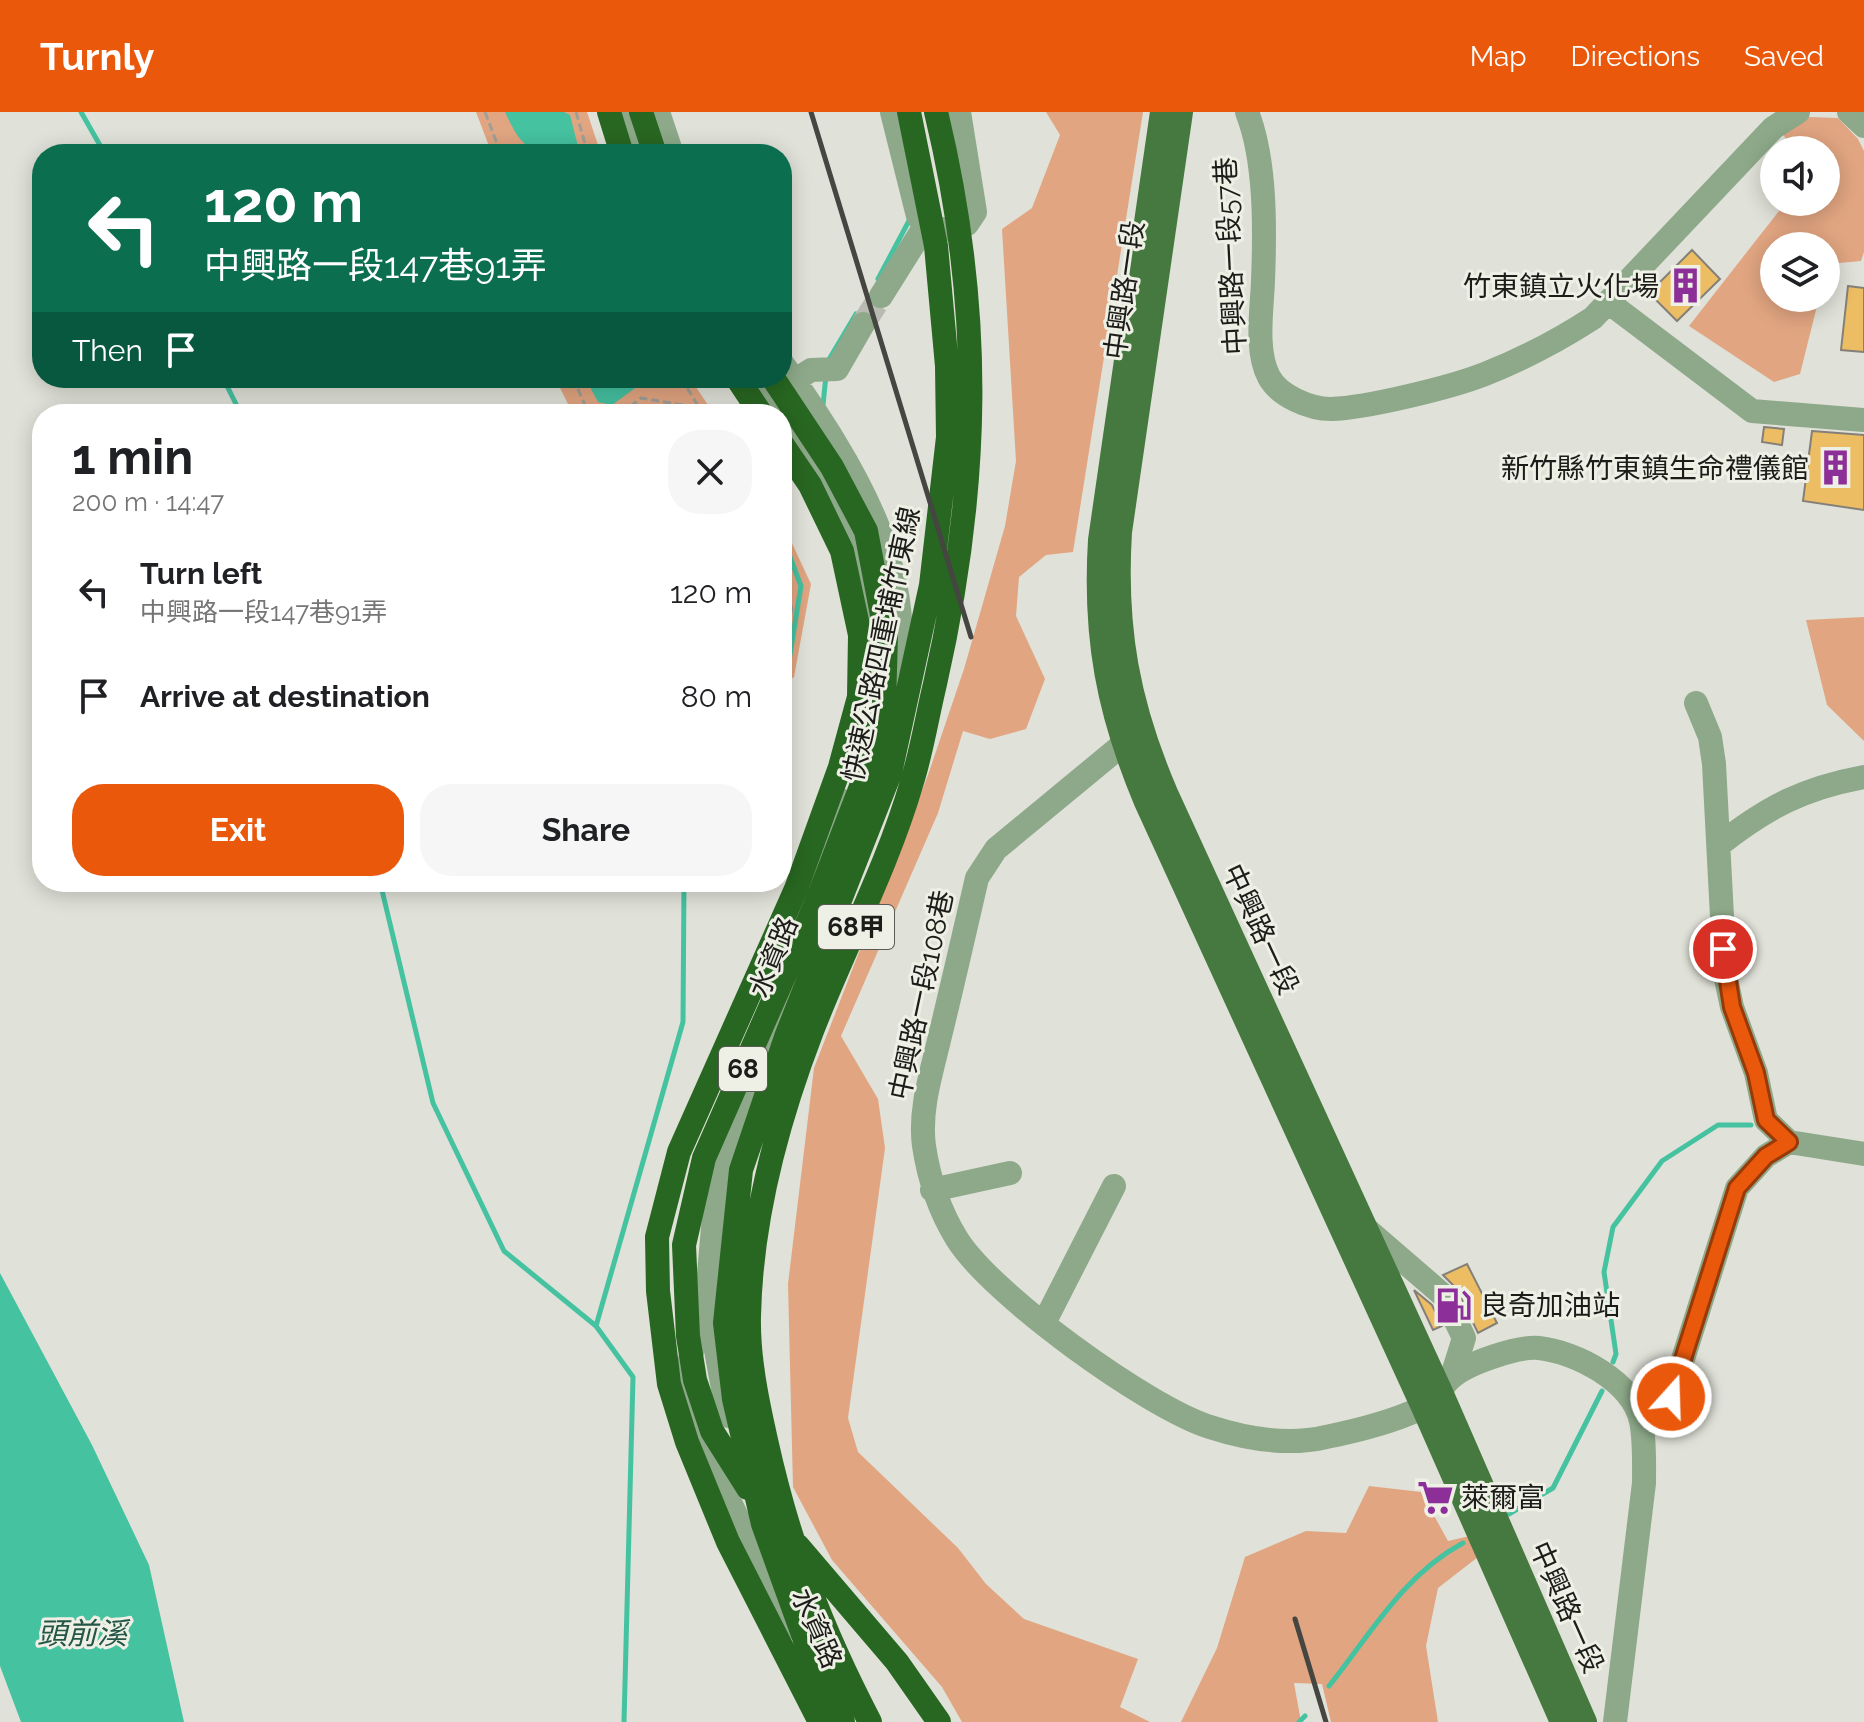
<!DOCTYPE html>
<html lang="en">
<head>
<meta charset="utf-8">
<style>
	:root { --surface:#fff; --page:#f6f6f6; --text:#202124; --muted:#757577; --accent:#ea580c }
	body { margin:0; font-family:Raleway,"Noto Sans TC",sans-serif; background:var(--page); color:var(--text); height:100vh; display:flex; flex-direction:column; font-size:30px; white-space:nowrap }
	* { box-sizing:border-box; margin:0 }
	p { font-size:26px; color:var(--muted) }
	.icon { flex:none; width:44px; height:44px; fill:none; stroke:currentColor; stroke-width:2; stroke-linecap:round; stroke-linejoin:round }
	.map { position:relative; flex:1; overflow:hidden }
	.panel { position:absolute; left:32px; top:292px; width:760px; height:488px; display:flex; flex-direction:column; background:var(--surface); border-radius:32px; box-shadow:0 4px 20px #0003 }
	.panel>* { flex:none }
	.guide { position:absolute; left:32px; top:32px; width:760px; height:244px; border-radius:32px; box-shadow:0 4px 20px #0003; background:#0b6e4f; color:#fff; overflow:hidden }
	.fabs { position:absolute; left:1760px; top:24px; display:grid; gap:16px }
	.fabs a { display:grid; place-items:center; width:80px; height:80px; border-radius:50%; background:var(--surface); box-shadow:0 4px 20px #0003; font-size:40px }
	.pin { position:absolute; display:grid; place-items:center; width:68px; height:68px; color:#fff; margin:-34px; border:4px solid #fff; border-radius:50%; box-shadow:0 2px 8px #0007 }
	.me { position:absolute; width:88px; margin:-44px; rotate:20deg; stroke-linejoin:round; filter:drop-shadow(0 0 6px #0008) }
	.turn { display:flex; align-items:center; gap:28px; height:168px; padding:0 40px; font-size:36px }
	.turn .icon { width:104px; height:104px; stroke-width:2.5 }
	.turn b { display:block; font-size:56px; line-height:68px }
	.then { display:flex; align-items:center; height:76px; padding:0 40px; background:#0003; gap:16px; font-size:30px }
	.round { display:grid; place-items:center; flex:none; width:84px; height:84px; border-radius:32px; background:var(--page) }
	.overview { display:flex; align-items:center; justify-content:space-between; height:136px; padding:0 40px }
	h1 { font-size:48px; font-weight:700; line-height:60px }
	.button { display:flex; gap:16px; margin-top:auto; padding:16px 40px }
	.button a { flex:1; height:92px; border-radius:32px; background:var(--accent); color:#fff; font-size:32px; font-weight:700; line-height:92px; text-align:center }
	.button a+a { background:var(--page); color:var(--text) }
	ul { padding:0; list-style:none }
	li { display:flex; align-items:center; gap:24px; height:104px; padding:0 40px }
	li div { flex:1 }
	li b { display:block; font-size:30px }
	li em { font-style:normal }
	header { display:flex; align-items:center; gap:48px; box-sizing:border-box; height:112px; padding:0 40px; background:var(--accent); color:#fff }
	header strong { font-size:38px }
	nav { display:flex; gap:44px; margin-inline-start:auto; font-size:28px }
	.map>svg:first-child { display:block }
	.green { fill:#e1a581 }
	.water { fill:#45c2a0 }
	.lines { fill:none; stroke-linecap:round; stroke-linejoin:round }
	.stream { stroke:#45c2a0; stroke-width:5 }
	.building { fill:#ecbd62; stroke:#848079; stroke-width:2 }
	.minor-tunnel { stroke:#b9bab2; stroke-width:24; stroke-dasharray:24 12; stroke-linecap:butt }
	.path { stroke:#9f9f98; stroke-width:3; stroke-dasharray:8 4; stroke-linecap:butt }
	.minor { stroke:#8da989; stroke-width:24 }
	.major { stroke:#45793f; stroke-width:24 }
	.highway { stroke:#286721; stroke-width:24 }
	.rail { stroke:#454541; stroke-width:5 }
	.route-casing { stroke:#983908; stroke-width:20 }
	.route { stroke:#ea580c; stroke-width:14 }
	.labels { text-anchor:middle; stroke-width:6; stroke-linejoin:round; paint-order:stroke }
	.shield { fill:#eeefe5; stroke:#5b5b56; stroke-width:2 }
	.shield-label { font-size:26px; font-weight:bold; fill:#1c1c19 }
	.street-label { font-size:28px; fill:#1c1c19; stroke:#eeefe5 }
	.poi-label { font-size:28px; fill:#1c1c19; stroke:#eeefe5; text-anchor:end }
	.water-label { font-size:30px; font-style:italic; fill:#245648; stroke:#eeefe5 }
</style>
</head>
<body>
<header>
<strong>Turnly</strong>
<nav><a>Map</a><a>Directions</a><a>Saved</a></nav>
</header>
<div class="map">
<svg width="1864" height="1610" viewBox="0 0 1864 1610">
	<rect width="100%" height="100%" fill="#e0e1d8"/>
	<!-- green -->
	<path class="green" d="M476,0H587L601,42H492Z
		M1046,0H1143L1073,440L1046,443L1019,465L1016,504L1045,567L1026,617L990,627L963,619L938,701L841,924L878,987L885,1036L848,1306L858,1340L958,1436L986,1472L1024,1507L1138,1547L1120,1595L1150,1610H962L942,1575L832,1448L793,1375L788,1172L814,956L928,663L964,557L1005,414L1016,349L1002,117L1032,96L1060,23Z
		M1809,5L1838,6L1858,27L1864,39V140L1861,149L1828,152L1826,157V134H1774V186H1819L1800,262L1774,270L1689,214L1786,90H1826V38H1793L1781,19Z
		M555,266H690L714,302H573Z
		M782,410L811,472L794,565L782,573Z
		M1864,505V629L1827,593L1806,508Z
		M1369,1374L1421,1380L1448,1429L1470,1424L1478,1445L1438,1476L1426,1534L1438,1610H1331L1322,1572L1294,1571L1301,1610H1181L1217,1536L1245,1445L1306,1419L1346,1421Z"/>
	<!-- water -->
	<path class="water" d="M505,0H564L570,3L580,42C535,42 525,44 505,0Z
		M591,266H649L612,293L598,290L591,277Z
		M0,1161L92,1333L149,1453L184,1610H21L0,1554Z"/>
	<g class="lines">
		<!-- stream -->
		<path class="stream" d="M81,0L105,42
			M878,167L911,105
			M828,249L856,202
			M223,266L241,302
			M823,293L826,263
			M782,424L801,474L782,592
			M380,770L433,991L504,1139L596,1214L633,1265L624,1610
			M596,1214L683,910L684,770
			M1613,1250L1616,1242L1604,1160L1613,1115L1662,1049L1718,1013H1751
			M1509,1402L1553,1376L1602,1279
			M1329,1574C1370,1523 1403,1463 1463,1431
			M1299,1610L1305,1604"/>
	</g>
	<!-- building -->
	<path class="building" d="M1692,138L1720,167L1677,209L1649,181Z
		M1848,174L1864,176V240L1841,238Z
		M1764,315L1784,317L1782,333L1762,330Z
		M1812,319L1864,323V398L1803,389Z
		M1467,1152L1497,1211L1478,1221L1457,1177L1443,1163Z
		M1414,1178L1432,1193L1442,1214L1433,1218Z"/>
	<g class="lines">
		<!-- minor-tunnel -->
		<path class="minor-tunnel" d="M863,212L881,184"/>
		<!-- path -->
		<path class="path" d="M485,0L501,42
			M576,0L588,42
			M573,266L589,302
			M681,266L703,302
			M621,302L641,286L700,296
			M782,446L792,497L782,538"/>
		<!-- minor -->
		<path class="minor" d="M624,0L637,42
			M658,0L672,42
			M892,0L918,104C928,123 949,118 967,112L975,100L959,0
			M1247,0C1266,48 1265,117 1263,169C1262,197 1255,239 1269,265C1279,284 1310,297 1331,297C1367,296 1452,275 1485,262C1523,247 1559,228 1593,206L1773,16L1798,0
			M1849,0L1864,14
			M881,184L925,114
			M1608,190L1752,299L1864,308
			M782,251C855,355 927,465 892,598
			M752,266L775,301
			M766,287L811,258L837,257L863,212
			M782,311L820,365L854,431L872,525L871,538
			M1696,591L1710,625L1714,652L1725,862L1732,895L1756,961L1766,1008L1789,1030
			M1122,633L996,737L977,766C965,818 953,871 940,924C932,959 919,997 924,1034C929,1067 939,1098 957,1127C992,1183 1147,1295 1210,1315C1247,1327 1288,1334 1326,1325C1356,1319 1394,1309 1422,1296C1436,1289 1441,1274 1452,1265C1468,1251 1518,1234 1539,1236C1576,1240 1632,1269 1641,1309C1645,1329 1644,1350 1644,1371L1615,1610
			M1719,733C1767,695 1804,676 1864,665
			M816,763L839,687
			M932,1078L1010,1061
			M1363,1114L1444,1184L1464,1226L1452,1264
			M708,1194L728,1304
			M1044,1211L1114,1074
			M1640,1305L1671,1285L1737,1076L1766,1044L1789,1030L1864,1042
			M783,1519L755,1443L700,1327L683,1273L707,1184L715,1093L724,1051L800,859"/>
		<!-- major -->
		<path class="major" d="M1162,0L1100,428C1094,525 1108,600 1146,690L1423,1295L1562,1610
			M1181,0L1120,420C1114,517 1128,592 1166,681L1441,1280L1585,1610"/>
		<!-- highway -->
		<path class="highway" d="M609,0L622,42
			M641,0L655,42
			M737,266L761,302
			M782,332L810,373L842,439L860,523L859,585L840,655L796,777L679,1040L657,1125L658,1179L669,1272L687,1330L728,1430L820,1610
			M748,1376L712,1319L695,1268L688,1224L684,1133L704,1046L817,789L865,664L884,592L886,524L866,419L832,355L773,266
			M798,1434L897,1550L939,1610
			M843,1610L810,1542L763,1412L734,1287L725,1211L741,1058L786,925L890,661L931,473L948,325L947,254L936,134L909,0
			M870,1610C821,1516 789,1432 766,1328C757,1288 748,1245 749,1204C751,1106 777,1010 812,919C844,836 887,756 912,670C922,638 927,605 935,572C980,374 984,198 936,0"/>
		<!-- rail -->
		<path class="rail" d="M811,0L971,525
			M1295,1507L1326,1610"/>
	</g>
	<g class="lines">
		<defs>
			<path id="route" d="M1671,1285L1737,1076L1766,1044L1789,1030L1766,1008L1756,961L1732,895L1723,837"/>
		</defs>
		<!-- route casing -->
		<use href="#route" class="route-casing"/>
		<!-- route -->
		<use href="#route" class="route"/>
	</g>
	<!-- icons -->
	<defs>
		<symbol id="building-bare" viewBox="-9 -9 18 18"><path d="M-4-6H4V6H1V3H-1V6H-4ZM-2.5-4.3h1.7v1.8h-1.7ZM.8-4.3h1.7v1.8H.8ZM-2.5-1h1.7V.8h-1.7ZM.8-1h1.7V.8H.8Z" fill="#8d2f99" stroke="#eeefe5" stroke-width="2.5" paint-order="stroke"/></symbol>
		<symbol id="fuel-bare" viewBox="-9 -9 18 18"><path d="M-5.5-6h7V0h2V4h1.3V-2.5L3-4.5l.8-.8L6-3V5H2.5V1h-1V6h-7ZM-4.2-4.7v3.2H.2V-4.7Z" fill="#8d2f99" stroke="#eeefe5" stroke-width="2.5" paint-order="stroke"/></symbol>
		<symbol id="supermarket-bare" viewBox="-9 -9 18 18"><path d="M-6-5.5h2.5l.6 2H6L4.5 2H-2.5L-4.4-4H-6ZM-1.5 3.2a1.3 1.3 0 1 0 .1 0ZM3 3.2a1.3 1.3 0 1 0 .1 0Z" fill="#8d2f99" stroke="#eeefe5" stroke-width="2.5" paint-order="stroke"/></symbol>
	</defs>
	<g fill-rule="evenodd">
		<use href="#building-bare" x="1660" y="148" width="51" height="51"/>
		<use href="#building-bare" x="1810" y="330" width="51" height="51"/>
		<use href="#fuel-bare" x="1428" y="1168" width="51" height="51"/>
		<use href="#supermarket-bare" x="1410" y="1360" width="51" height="51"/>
	</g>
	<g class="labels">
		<!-- shield labels -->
		<g class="shield">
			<rect x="818" y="793" width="76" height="44" rx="6"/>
			<rect x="719" y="935" width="48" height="44" rx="6"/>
		</g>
		<g class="shield-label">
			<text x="856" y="824">68甲</text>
			<text x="743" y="966">68</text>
		</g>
		<!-- street labels -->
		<g class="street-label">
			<text transform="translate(1230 144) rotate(-93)" y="10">中興路一段57巷</text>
			<text transform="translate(1124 178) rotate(-82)" y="10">中興路一段</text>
			<text transform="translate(881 532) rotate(-78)" y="10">快速公路四重埔竹東線</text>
			<text transform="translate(1261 817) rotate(65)" y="10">中興路一段</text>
			<text transform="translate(773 845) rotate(-68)" y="10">水資路</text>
			<text transform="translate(921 883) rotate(-78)" y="10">中興路一段108巷</text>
			<text transform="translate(1567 1495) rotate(66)" y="10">中興路一段</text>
			<text transform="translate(817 1516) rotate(66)" y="10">水資路</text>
		</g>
		<!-- poi labels -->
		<g class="poi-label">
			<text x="1659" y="184">竹東鎮立火化場</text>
			<text x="1809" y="366">新竹縣竹東鎮生命禮儀館</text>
			<text x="1480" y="1203" text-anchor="start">良奇加油站</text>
			<text x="1461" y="1395" text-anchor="start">萊爾富</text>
		</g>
		<!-- water labels -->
		<g class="water-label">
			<text x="82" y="1532">頭前溪</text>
		</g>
	</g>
</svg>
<div class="fabs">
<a><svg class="icon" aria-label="sound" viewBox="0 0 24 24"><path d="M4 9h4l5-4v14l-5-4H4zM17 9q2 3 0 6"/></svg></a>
<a><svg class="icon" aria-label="layers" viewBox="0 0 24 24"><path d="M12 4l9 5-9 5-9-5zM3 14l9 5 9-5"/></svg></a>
</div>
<div class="pin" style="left:1723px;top:837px;background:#d93025"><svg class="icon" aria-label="arrive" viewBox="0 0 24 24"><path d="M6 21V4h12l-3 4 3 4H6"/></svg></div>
<svg class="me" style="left:1671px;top:1285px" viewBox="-20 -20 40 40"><circle r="17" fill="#ea580c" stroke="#fff" stroke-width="3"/><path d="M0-11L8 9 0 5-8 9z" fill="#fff"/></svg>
<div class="guide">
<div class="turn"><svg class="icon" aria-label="left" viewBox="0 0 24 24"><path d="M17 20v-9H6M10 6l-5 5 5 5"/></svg><div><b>120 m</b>中興路一段147巷91弄</div></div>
<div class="then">Then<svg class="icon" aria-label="arrive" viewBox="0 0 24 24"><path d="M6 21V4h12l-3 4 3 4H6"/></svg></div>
</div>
<section class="panel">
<div class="overview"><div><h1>1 min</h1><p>200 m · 14:47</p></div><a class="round"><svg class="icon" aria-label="close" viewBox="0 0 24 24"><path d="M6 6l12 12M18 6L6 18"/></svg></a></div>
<ul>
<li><svg class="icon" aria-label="left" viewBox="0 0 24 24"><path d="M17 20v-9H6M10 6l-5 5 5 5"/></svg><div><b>Turn left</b><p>中興路一段147巷91弄</p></div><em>120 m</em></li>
<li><svg class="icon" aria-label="arrive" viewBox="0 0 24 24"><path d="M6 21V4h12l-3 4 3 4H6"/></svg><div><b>Arrive at destination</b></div><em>80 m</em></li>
</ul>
<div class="button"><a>Exit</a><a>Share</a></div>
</section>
</div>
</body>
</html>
